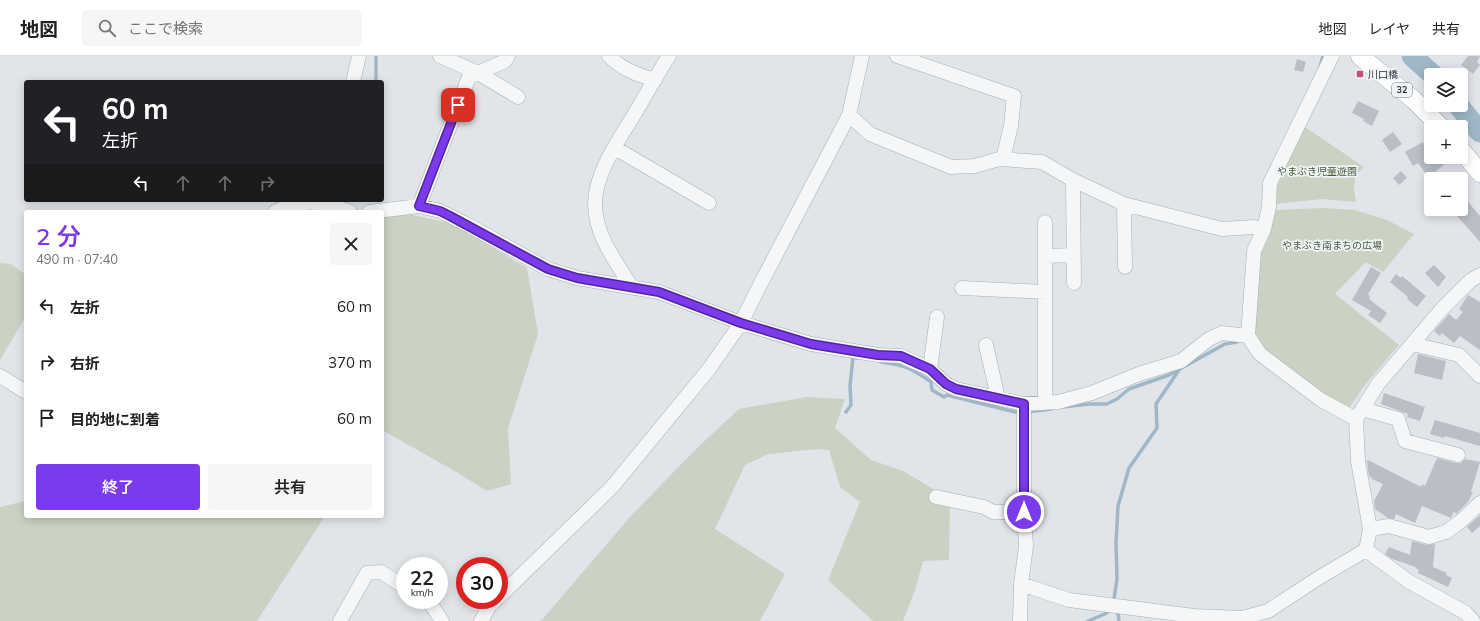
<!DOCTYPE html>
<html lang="ja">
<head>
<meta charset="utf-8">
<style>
	:root { --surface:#fff; --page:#f6f6f6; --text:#222; --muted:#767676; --line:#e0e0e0; --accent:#7c3aed }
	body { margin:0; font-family:Mulish,"Noto Sans JP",sans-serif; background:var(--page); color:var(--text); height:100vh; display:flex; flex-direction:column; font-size:15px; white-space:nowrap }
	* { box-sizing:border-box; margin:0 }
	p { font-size:13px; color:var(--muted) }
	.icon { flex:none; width:22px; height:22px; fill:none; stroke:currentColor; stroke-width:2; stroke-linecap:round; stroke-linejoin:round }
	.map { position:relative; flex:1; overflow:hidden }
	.drawer { position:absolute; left:24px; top:154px; width:360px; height:308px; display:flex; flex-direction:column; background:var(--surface); border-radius:4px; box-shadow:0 2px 10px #0003 }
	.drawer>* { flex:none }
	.top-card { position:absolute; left:24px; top:24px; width:360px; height:122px; border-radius:4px; box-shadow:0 2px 10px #0003; background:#202124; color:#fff; overflow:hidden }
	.buttons { position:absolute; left:1424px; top:12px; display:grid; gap:8px }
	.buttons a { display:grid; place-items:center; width:44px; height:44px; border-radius:4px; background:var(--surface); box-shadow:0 2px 10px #0003; font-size:20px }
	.speed { position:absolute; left:396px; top:501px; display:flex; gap:8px; font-size:20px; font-weight:700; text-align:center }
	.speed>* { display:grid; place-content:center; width:52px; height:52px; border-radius:50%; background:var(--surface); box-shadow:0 2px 10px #0003; line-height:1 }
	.speed small { font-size:10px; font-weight:400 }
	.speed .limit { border:6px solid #d22; background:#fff; color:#111 }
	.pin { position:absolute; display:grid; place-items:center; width:34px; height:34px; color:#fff; margin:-17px; border-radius:8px; box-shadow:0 2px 6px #0006 }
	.me { position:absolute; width:44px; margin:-22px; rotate:0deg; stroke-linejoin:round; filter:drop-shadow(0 0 3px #0008) }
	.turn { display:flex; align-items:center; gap:14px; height:84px; padding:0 12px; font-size:18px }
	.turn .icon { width:52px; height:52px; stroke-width:2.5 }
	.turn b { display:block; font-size:28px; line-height:34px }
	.lanes { display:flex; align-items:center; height:38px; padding:0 12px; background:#0003; justify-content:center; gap:20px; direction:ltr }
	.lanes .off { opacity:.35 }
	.round { display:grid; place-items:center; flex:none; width:42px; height:42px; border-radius:4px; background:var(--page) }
	.summary { display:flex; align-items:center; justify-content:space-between; height:68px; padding:0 12px }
	h1 { font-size:24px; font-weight:600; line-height:30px; color:var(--accent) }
	.cta { display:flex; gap:8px; margin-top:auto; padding:8px 12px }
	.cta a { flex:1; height:46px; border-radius:4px; background:var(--accent); color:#fff; font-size:16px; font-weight:600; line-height:46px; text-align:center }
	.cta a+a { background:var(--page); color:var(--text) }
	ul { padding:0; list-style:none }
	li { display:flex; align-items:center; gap:12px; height:56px; padding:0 12px }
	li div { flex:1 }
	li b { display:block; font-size:15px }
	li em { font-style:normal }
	header { display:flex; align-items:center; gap:24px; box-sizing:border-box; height:56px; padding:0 20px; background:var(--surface); border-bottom:1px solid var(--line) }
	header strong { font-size:19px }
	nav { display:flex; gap:22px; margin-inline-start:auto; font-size:14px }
	.search { width:280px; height:36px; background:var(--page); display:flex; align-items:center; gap:10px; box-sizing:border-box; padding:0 14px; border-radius:4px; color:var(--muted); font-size:15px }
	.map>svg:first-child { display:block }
	.green { fill:#c9d2c3 }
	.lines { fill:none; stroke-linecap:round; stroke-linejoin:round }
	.stream { stroke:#9fb7c6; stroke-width:3.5 }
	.river { stroke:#9fb7c6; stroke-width:21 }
	.building { fill:#b9bfc5 }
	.minor-casing { stroke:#a7adb3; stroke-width:15 }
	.major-casing { stroke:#a2abb3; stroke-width:19 }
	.minor { stroke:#f4f6f7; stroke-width:14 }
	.major { stroke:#fff; stroke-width:18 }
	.route-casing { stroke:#51269a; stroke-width:10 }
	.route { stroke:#7c3aed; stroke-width:7 }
	.poi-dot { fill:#c35173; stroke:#f1f4f6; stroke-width:1.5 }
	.labels { text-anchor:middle; stroke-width:3.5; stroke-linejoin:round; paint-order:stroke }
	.shield { fill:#f1f4f6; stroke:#666e76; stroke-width:1 }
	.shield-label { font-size:9px; font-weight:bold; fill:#2b353f }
	.poi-label { font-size:10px; fill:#2b353f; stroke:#f1f4f6; text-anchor:start }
	.park-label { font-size:10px; fill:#445a39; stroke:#f1f4f6 }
</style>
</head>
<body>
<header>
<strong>地図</strong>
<div class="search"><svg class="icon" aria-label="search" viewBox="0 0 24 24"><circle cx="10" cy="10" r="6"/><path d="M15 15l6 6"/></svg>ここで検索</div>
<nav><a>地図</a><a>レイヤ</a><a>共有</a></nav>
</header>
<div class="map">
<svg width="1480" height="565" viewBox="0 0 1480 565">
	<rect width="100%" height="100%" fill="#e1e5e9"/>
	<!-- green -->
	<path class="green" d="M1305,71L1364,111L1355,120L1354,134L1356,146L1322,143L1275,148L1277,131Z
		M382,152L453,168L527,212L538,278L508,372L511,428L487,435L458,417L382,374V156H357Z
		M1324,152L1355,154L1387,164L1414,178L1383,216L1366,206L1335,238L1399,289L1365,329L1349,352L1325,340L1265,294L1250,275L1256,193L1274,154Z
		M0,207L11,208L26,219V260L0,304Z
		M807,341L845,343L835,372L871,404L903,415L950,443L949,504L923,505L915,534L903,565H873L828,524L860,446L840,431L829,394L818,393L768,398L745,409L715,473L785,518L760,565H541L629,462L695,394L739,353Z
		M25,445H26V460H325L257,565H0V451Z"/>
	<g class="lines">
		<!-- stream -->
		<path class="stream" d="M376,0V26
			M1320,11L1323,0
			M382,56V57
			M881,306C905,309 911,312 931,326L932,334L944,341L947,339L1015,356H1021
			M1063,351L1089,348H1107L1117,343L1129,333L1169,319L1225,288L1237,286
			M846,356L851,349L850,330L853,301L857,302
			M1027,356L1051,353
			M1114,543L1117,523L1116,487L1118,450L1129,412L1157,372L1156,348L1179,314
			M1118,558L1119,565
			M1088,565L1107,557"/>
		<!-- river -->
		<path class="river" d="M1412,0L1433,19
			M1458,49L1480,76"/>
	</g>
	<!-- building -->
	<path class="building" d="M1468,0H1480L1477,6L1480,9L1473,18L1461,9Z
		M1297,3L1306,6L1303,16L1294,14Z
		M1358,45L1379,55L1372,70L1363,65L1364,63L1352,57Z
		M1393,76L1402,88L1390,96L1382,84Z
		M1431,83V101H1452L1429,122L1418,107L1413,110L1405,96L1423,86L1424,89Z
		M1401,115L1407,122L1399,129L1393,122Z
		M1461,138L1480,160V186L1451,153H1461Z
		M1434,209L1446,221L1438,231L1425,217Z
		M1371,211L1381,217L1368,238L1370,241L1369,243L1387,257L1380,267L1368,259L1371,255L1352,244Z
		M1396,218L1401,222L1402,220L1426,240L1417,251L1407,243L1408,241L1390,226Z
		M1468,239L1480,246V294L1460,280L1454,287L1442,277L1440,280L1434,275L1449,258L1456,264L1463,256L1459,253Z
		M1418,298L1446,305L1442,324L1414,317Z
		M1384,337L1425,351L1420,365L1407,361L1408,358L1381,348Z
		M1435,364L1480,377V390L1445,380L1444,382L1430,378Z
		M1437,402L1456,407H1461L1465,403L1480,406L1471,436H1473L1468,446L1456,458L1454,455L1451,462L1422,450L1415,467L1396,458L1394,463L1388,462L1375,453L1374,445L1383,428L1372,423V422L1369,420L1367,405L1368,404L1421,431L1422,428L1425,430Z
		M1480,459V470L1472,477L1467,471Z
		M1412,485L1427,489L1435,488L1433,511L1447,517L1446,519L1452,522L1448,531L1418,517L1419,514L1415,512L1416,511L1392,503L1385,498L1389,491L1410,499Z"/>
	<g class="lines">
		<defs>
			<path id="minor" d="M440,0L478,17L518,41
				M609,0C621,13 638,19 655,24
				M897,0L1014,40L1011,70L1003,103
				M1332,0L1270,127L1269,151L1264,173L1254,195L1248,280L1260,298L1321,344L1356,363
				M353,26L359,0
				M849,59L870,78L951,111L975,110L999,103L1042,106L1073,124L1124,148L1222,173L1254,171L1264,173
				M615,92L709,147
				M1073,124L1074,227
				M1124,148L1125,211
				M419,150L469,21L505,5L508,0
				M275,156C299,142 325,145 350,156
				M369,156L419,150L440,155L470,170L548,213L577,222L659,236L741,267L811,288L878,299L901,300L930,313L946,328L956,333L1024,348L1058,346L1092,337L1139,318L1181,305L1209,283L1222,277L1248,280
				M1045,166V347
				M1045,200L1074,199
				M631,230C616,206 595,179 595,148C595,115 622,80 638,52C648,35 658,17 669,0
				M962,232L1045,236
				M1412,288L1459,299L1480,320
				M986,289L998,342
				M930,313L937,261
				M0,320L26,336
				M1362,353L1398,363L1405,385L1458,399
				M936,441L984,451L993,456H1024
				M1370,473L1389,470L1429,481L1446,476L1461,465L1480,447
				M1366,494L1408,525L1466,557L1473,565
				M1021,528L1069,544L1194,560L1242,562L1268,555L1320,521L1366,494L1370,473L1358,405L1356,363L1378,328L1441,254L1471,224L1480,219
				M499,541L612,431L709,313L741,267L761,227L849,59L862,0
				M425,544L431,548L442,565
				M340,565L367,517L381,516L405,531
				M481,565L490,549L496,544
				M1020,565L1021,528L1026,490L1024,456V348"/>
			<path id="major" d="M1360,0L1414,44L1441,71
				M1461,94L1480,117"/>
		</defs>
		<!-- minor casing -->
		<use href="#minor" class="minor-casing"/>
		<!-- major casing -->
		<use href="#major" class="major-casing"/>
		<!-- minor -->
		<use href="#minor" class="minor"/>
		<!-- major -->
		<use href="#major" class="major"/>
	</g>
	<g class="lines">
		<defs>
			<path id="route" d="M458,49L419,150L440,155L450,160L548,213L577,222L659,236L741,267L811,288L878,299L901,300L930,313L946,328L956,333L1024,348V456"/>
		</defs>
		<!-- route casing -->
		<use href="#route" class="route-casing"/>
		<!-- route -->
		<use href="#route" class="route"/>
	</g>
	<!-- markers -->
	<rect class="poi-dot" x="1356" y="14" width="8" height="8" rx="2"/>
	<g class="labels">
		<!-- shield labels -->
		<rect class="shield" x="1392" y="27" width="20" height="14" rx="3"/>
		<g class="shield-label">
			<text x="1402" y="37">32</text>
		</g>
		<!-- poi labels -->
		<g class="poi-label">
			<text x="1368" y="22">川口橋</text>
		</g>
		<!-- park labels -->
		<g class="park-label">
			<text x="1317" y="119">やまぶき児童遊園</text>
			<text x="1332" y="193">やまぶき南まちの広場</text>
		</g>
	</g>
</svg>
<div class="buttons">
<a><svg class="icon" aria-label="layers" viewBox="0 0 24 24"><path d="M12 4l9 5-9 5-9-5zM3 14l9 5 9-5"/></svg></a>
<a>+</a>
<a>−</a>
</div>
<div class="speed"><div>22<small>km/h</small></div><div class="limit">30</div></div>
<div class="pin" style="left:458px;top:49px;background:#d93025"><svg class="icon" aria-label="arrive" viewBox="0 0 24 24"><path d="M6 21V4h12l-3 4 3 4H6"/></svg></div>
<svg class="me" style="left:1024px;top:456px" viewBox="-20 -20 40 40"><circle r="17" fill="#7c3aed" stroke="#fff" stroke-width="3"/><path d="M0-11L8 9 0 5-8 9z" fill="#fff"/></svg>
<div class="top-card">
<div class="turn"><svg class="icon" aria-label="left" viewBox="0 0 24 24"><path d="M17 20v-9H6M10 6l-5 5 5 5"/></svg><div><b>60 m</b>左折</div></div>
<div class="lanes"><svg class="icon" aria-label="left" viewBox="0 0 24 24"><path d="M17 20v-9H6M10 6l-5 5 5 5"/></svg><svg class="icon off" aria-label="ahead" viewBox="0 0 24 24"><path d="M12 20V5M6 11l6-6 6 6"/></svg><svg class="icon off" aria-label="ahead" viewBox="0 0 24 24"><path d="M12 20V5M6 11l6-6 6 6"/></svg><svg class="icon off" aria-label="right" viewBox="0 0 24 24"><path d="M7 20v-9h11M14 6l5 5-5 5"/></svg></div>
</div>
<section class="drawer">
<div class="summary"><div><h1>2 分</h1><p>490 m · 07:40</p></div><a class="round"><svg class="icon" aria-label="close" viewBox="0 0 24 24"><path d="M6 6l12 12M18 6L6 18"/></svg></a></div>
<ul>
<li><svg class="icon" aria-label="left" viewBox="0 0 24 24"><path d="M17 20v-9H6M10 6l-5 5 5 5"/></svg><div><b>左折</b></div><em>60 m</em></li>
<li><svg class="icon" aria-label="right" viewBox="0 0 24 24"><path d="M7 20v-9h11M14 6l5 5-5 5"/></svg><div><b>右折</b></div><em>370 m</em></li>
<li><svg class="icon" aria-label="arrive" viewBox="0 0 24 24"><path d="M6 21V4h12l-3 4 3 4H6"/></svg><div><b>目的地に到着</b></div><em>60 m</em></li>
</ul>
<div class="cta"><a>終了</a><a>共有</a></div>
</section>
</div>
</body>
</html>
